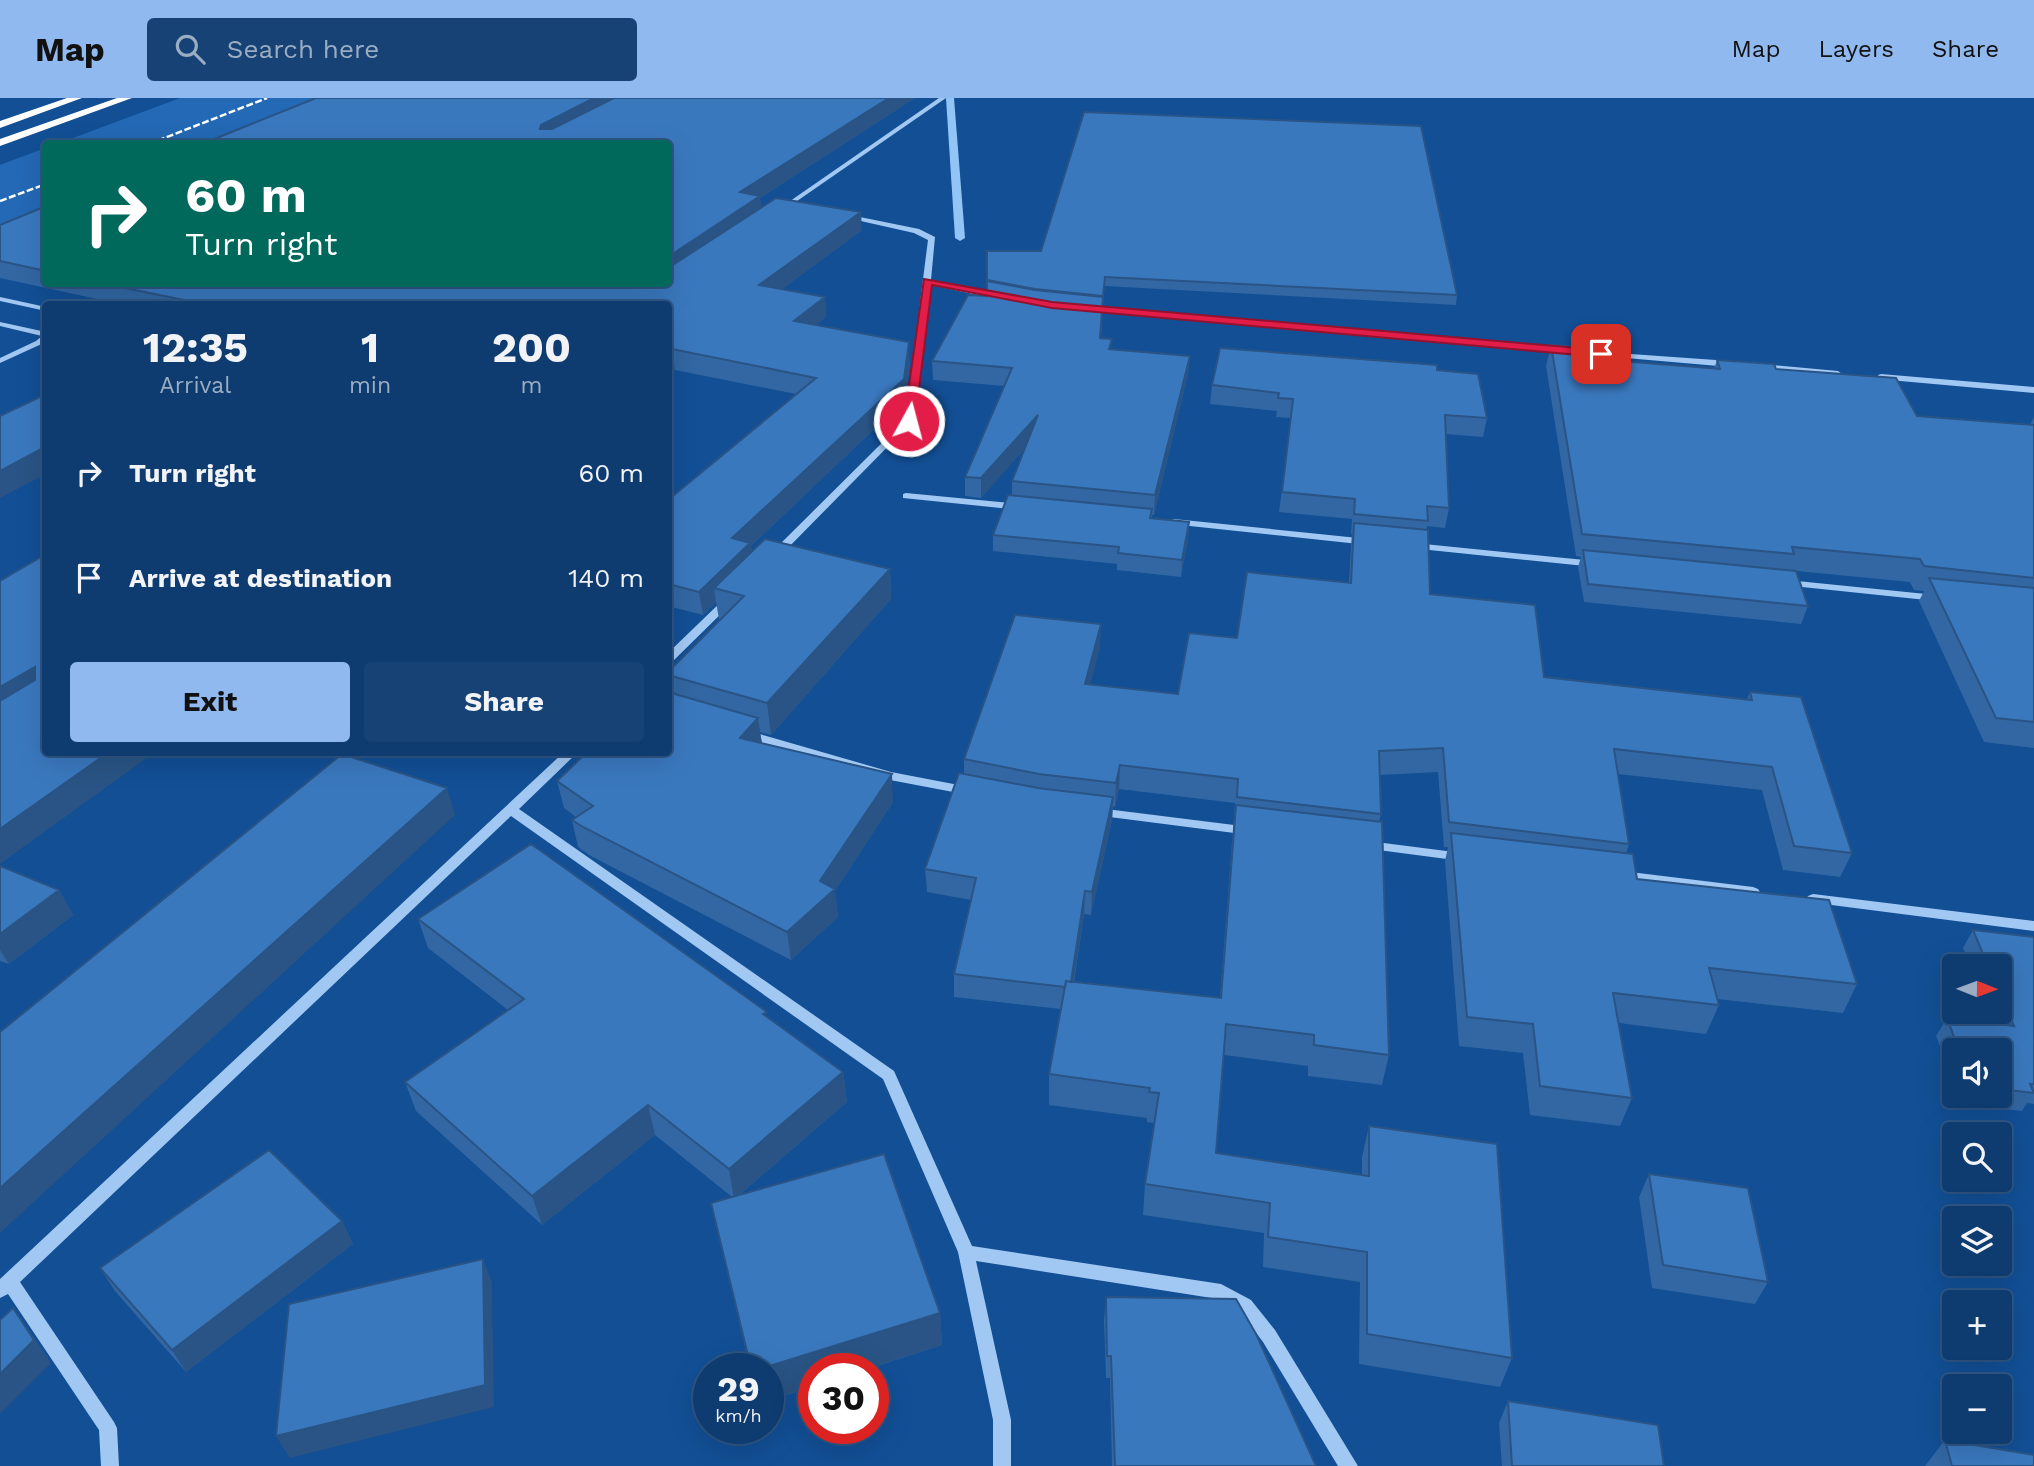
<!DOCTYPE html>
<html lang="en">
<head>
<meta charset="utf-8">
<style>
	:root { --surface:#0e3b70; --page:#174275; --text:#f1f3f6; --muted:#9badc3; --line:#2e5583; --accent:#90b9f0 }
	body { margin:0; font-family:"Work Sans",sans-serif; background:var(--page); color:var(--text); height:100vh; display:flex; flex-direction:column; font-size:26px; white-space:nowrap }
	* { box-sizing:border-box; margin:0 }
	p { font-size:23px; color:var(--muted) }
	.icon { flex:none; width:38px; height:38px; fill:none; stroke:currentColor; stroke-width:2; stroke-linecap:round; stroke-linejoin:round }
	.map { position:relative; flex:1; overflow:hidden }
	.side { position:absolute; left:42px; top:203px; width:630px; height:455px; display:flex; flex-direction:column; background:var(--surface); border-radius:7px; box-shadow:0 7px 28px #0002,0 0 0 2px var(--line) }
	.side>* { flex:none }
	.banner { position:absolute; left:42px; top:42px; width:630px; height:147px; border-radius:7px; box-shadow:0 7px 28px #0002,0 0 0 2px var(--line); background:#00695c; color:#fff; overflow:hidden }
	.needle { width:46px; rotate:91deg }
	.buttons { position:absolute; left:1942px; top:856px; display:grid; gap:14px }
	.buttons a { display:grid; place-items:center; width:70px; height:70px; border-radius:7px; background:var(--surface); box-shadow:0 7px 28px #0002,0 0 0 2px var(--line); font-size:35px }
	.speed { position:absolute; left:693px; top:1255px; display:flex; gap:14px; font-size:35px; font-weight:700; text-align:center }
	.speed>* { display:grid; place-content:center; width:91px; height:91px; border-radius:50%; background:var(--surface); box-shadow:0 7px 28px #0002,0 0 0 2px var(--line); line-height:1 }
	.speed small { font-size:18px; font-weight:400 }
	.speed .limit { border:10px solid #d22; background:#fff; color:#111 }
	.pin { position:absolute; display:grid; place-items:center; width:60px; height:60px; color:#fff; margin:-30px; border-radius:14px; box-shadow:0 4px 10px #0006 }
	.me { position:absolute; width:77px; margin:-38px; rotate:7deg; stroke-linejoin:round; filter:drop-shadow(0 0 5px #0008) }
	.turn { display:flex; align-items:center; gap:24px; height:147px; padding:0 28px; font-size:32px }
	.turn .icon { width:91px; height:91px; stroke-width:2.5 }
	.turn b { display:block; font-size:49px; line-height:60px }
	.eta { display:flex; justify-content:space-evenly; align-items:center; height:119px; text-align:center }
	.eta b { font-size:42px; font-weight:700; line-height:49px }
	.primary-button { display:flex; gap:14px; margin-top:auto; padding:14px 28px }
	.primary-button a { flex:1; height:80px; border-radius:7px; background:var(--accent); color:#111; font-size:28px; font-weight:700; line-height:80px; text-align:center }
	.primary-button a+a { background:var(--page); color:var(--text) }
	ul { padding:0; list-style:none }
	li { display:flex; align-items:center; gap:21px; height:105px; padding:0 28px }
	li div { flex:1 }
	li b { display:block; font-size:26px }
	li em { font-style:normal }
	header { display:flex; align-items:center; gap:42px; box-sizing:border-box; height:98px; padding:0 35px; background:var(--accent); color:#111 }
	header strong { font-size:33px }
	nav { display:flex; gap:38px; margin-inline-start:auto; font-size:24px }
	.search { width:490px; height:63px; background:var(--page); display:flex; align-items:center; gap:18px; box-sizing:border-box; padding:0 24px; border-radius:7px; color:var(--muted); font-size:26px }
	.map>svg:first-child { display:block }
	.green { fill:#2469b5 }
	.lines { fill:none; stroke-linecap:round; stroke-linejoin:round }
	.stream { fill:#93c4f6; fill-rule:evenodd }
	.minor { fill:#a1c8f3; fill-rule:evenodd }
	.highway { fill:#fff; fill-rule:evenodd }
	.rail { stroke:#fff; stroke-width:2.5; stroke-dasharray:7 2.5; stroke-linecap:butt }
	.wall { fill:#3267a3; fill-rule:evenodd }
	.shaded-wall { fill:#295485 }
	.building { fill:#3a78be; stroke:#295485; stroke-width:2 }
	.route { fill:#e11d48; stroke:#92132f; stroke-width:2 }
</style>
</head>
<body>
<header>
<strong>Map</strong>
<div class="search"><svg class="icon" aria-label="search" viewBox="0 0 24 24"><circle cx="10" cy="10" r="6"/><path d="M15 15l6 6"/></svg>Search here</div>
<nav><a>Map</a><a>Layers</a><a>Share</a></nav>
</header>
<div class="map">
<svg width="2034" height="1368" viewBox="0 0 2034 1368">
	<rect width="100%" height="100%" fill="#124f95"/>
	<!-- green -->
	<path class="green" d="M180,0H315L202,45L57,46Z
		M45,50V109L0,127V67Z"/>
	<g class="lines">
		<!-- stream -->
		<path class="stream" d="M946,0H954L965,140L960,143L955,140Z"/>
		<!-- minor -->
		<path class="minor" d="M939,0H946L784,112H780V110Z
			M845,116L919,131L935,139L931,182L1006,200L1002,202L930,187L913,323L780,458H772V454L905,322L928,142L914,135L843,119V117Z
			M0,199L46,209V213L0,203Z
			M1083,209L1566,251L1570,253L1566,255L1086,213L1082,211Z
			M0,224L46,234V244L0,265V260L36,243L42,238L0,228Z
			M1588,253L1730,263L1734,266L1730,269L1591,257L1587,255Z
			M1762,266L1838,273L1842,276L1838,279L1759,271L1758,269Z
			M1881,276L2034,289V295L1878,281V277Z
			M906,395L1020,406L1025,409L1020,412L903,400V396Z
			M1174,421L1368,441L1373,444L1368,447L1171,426V422Z
			M1414,445L1595,463L1600,466L1595,469L1410,450V446Z
			M1787,482L1936,497L1941,500L1936,503L1783,487V483Z
			M728,500L733,503L732,505L672,564L668,565V555L724,501Z
			M746,632L891,674L969,689L975,693L969,697L890,682L742,639L740,636L742,633Z
			M564,654H578L519,711L894,973L972,1148L1221,1186L1251,1202L1275,1232L1358,1368H1338L1263,1244L1239,1212L1218,1201L976,1163L1011,1322V1368H993V1322L958,1154L883,981L511,718L20,1184L114,1324L117,1330L119,1368H101L99,1332L8,1196L0,1200V1181Z
			M1098,710L1250,729L1256,733L1250,737L1094,717L1092,714Z
			M1368,743L1462,755L1468,759L1462,763L1363,750L1362,747L1363,744Z
			M1622,773L1753,789L1758,791L1760,794L1758,797L1753,799L1617,781L1615,778L1617,775Z
			M1813,796L2034,823V833L1808,804L1806,801L1808,798Z"/>
		<!-- highway -->
		<path class="highway" d="M67,0H82L0,30V23Z
			M117,0H132L0,48V41Z"/>
		<!-- rail -->
		<path class="rail" d="M149,46L267,0
			M0,103L46,86"/>
	</g>
	<!-- wall -->
	<path class="wall" d="M316,0H915L760,100L761,109L862,132L782,191L825,199L826,219L816,227L910,265L905,302L751,448L752,454L890,471L891,501L771,637L760,634L762,645L893,704L835,793L838,819L791,862L589,757L578,749L572,722L576,719L564,710L557,683L669,595L668,574L720,521H719L716,504L703,517L668,508V402L796,296L675,272L668,277V206H120L0,180V127L46,108V186H668Z
		M987,153L1457,197L1456,207L1104,188L1101,240L1112,252L1190,258L1188,276L1154,417H1152V420L1189,424L1188,440L1181,479L1117,472V466L993,453V437L1012,397V383L1025,350L981,400L965,398V379L1004,288L933,282L932,263L987,198Z
		M1551,247L1608,262L1714,271L1717,262L1776,271L1917,318L2030,327L2034,319V650L1984,644L1919,503L1924,493L1914,492L1910,484L1797,473L1808,508L1801,526L1584,504L1578,469L1581,459L1576,458L1546,268Z
		M1437,272L1487,320L1483,339L1445,336L1449,410L1445,430L1427,428L1426,432L1430,496L1544,579L1747,601L1750,594L1852,755L1840,779L1783,772L1762,692L1618,676L1629,746L1626,756L1637,781L1857,886L1843,915L1717,901L1719,907L1706,936L1619,925L1632,1000L1620,1028L1530,1017L1523,955L1459,948L1445,763L1448,749H1444L1438,674L1380,677L1381,716L1379,724L1389,957L1382,987L1308,978V968L1224,957L1216,1055L1362,1077V1059L1369,1028L1512,1260L1500,1289L1359,1266L1360,1184L1263,1169L1264,1135L1143,1117L1145,1086L1154,1025L1147,1024V1020L1049,1007V976L1061,911L954,899V876L971,802L927,794L925,771L964,676V661L1100,549L1090,587L1178,596L1237,540L1349,485L1351,447L1352,436H1351L1352,421L1279,414L1291,320L1276,319L1277,313L1210,306L1212,287ZM1119,691L1235,705L1220,900L1074,884L1084,816L1091,817L1112,722L1113,708L1115,709Z
		M0,768L59,792L73,817L9,866L0,863Z
		M418,821L768,920L843,974L847,1004L738,1098L940,1215L942,1247L768,1303V1270H750L711,1105L732,1099L655,1037L542,1127L416,1013L405,984L508,912L428,850Z
		M1973,832L2034,839V1006L2027,1005L2022,1013L1962,1006L1959,998H2000V952H1955V986L1936,938L1947,920L1994,926L1989,914H2000V868H1970L1963,850Z
		M1649,1076L1768,1184L1755,1206L1652,1190L1639,1099Z
		M342,1123L353,1146L186,1274L115,1193L100,1170Z
		M1106,1199L1316,1368H1112L1110,1280H1106L1104,1222Z
		M1508,1303L1664,1368H1502L1499,1325Z
		M1945,1342L1952,1368H1925Z"/>
	<!-- shaded-wall -->
	<path class="shaded-wall" d="M594,0H628L544,44L540,31L541,27Z
		M889,0H915L760,100L762,116L668,180V159L740,94Z
		M861,114L862,132L761,207L759,187Z
		M218,186H261L225,204L217,188Z
		M628,186H661L631,206Z
		M825,199L826,219L796,243L794,223Z
		M909,244L910,265L905,302L751,448L753,467L714,490L716,504L703,517L699,494L732,440Z
		M672,251L675,272L668,277V254Z
		M1190,258L1188,276L1154,417L1155,397Z
		M1038,317V336L981,400V380Z
		M43,350L46,356V376L0,400V373Z
		M1189,424L1188,440L1181,479L1182,462Z
		M890,471L891,501L771,637L767,605Z
		M1101,526L1100,549L1084,610L1085,586Z
		M35,569L46,592L0,620V589Z
		M758,620L762,647L740,640Z
		M109,654H155L0,766V731Z
		M1120,667L1119,691L1115,709L1116,685Z
		M892,676L893,704L835,793L838,819L791,862L787,834Z
		M447,690L455,717L0,1135V1090Z
		M1113,699L1112,722L1091,817L1092,794Z
		M59,792L73,817L9,866L0,852V836Z
		M1085,793L1084,816L1069,912L1070,889Z
		M843,974L847,1004L734,1101L729,1071Z
		M648,1007L655,1037L542,1127L532,1098Z
		M342,1123L353,1146L186,1274L172,1252Z
		M483,1161L492,1184L494,1309L290,1360L276,1338Z
		M13,1210L30,1233L51,1265L0,1316V1276Z
		M940,1215L942,1247L869,1270H814V1288L768,1303V1270H763Z"/>
	<!-- building -->
	<path class="building" d="M316,0H594L541,27L540,31H552L614,0H889L740,94L760,98L668,159V46H202Z
		M1084,14L1421,28L1457,197L1105,179L1103,198L1035,191L987,182V153H1041Z
		M776,100L861,114L759,187L825,199L794,223L909,244L904,281L732,440L750,445L699,494L668,486V402L816,280L672,251L668,254V206H204L105,186H218L217,188L230,189L236,186H629H628L631,189H640L645,186H668V170Z
		M46,108V173L0,163V127Z
		M987,183L1035,192L1103,199L1100,240L1112,241L1109,251L1190,258L1155,397L1012,383L1038,317L981,380L965,379L1012,270L932,263L968,197L987,198Z
		M1551,247L1605,251L1608,262L1720,271L1717,262L1774,266L1776,271L1896,280L1917,318L2034,327V480L1924,468L1920,461L1792,449L1794,456L1582,436Z
		M1220,250L1437,267V272L1478,276L1487,320L1445,317L1449,410L1427,408L1428,423L1354,416L1355,401L1282,394L1293,301L1278,300L1279,295L1212,287Z
		M46,296V351L43,350L0,373V318Z
		M1008,397L1152,411L1150,420L1189,424L1182,462L1118,455L1119,449L993,437Z
		M1354,425L1428,432L1430,496L1535,507L1544,579L1752,602L1750,594L1801,599L1852,755L1794,748L1772,669L1614,651L1629,746L1449,724L1443,650L1379,653L1381,716L1237,699L1238,681L1120,667L1116,685L1039,676L964,661L1015,517L1101,526L1085,586L1178,596L1189,535L1237,540L1247,474L1351,485Z
		M765,441L890,471L767,605L668,577V574L744,498L714,490Z
		M1583,452L1796,473L1808,508L1588,486Z
		M46,456V654H109L0,731V603L35,582V569L0,589V483Z
		M1929,480L2034,490V624L1996,620Z
		M668,594L758,620L740,640L892,676L820,783L835,791L787,834L583,729L572,722L593,708L557,683L587,654H668Z
		M342,656L447,690L0,1090V934Z
		M959,675L1038,690L1113,699L1092,794L1085,793L1071,884L1066,883L1065,889L954,876L976,780L925,771Z
		M1236,707L1382,724L1389,957L1314,947V937L1226,926L1216,1055L1369,1078V1028L1497,1046L1512,1260L1367,1236V1154L1268,1139L1270,1105L1145,1086L1159,995L1149,994L1150,990L1049,976L1066,883L1221,900Z
		M1451,735L1633,756L1637,781L1829,802L1857,886L1709,870L1719,907L1613,895L1632,1000L1540,988L1533,926L1467,919Z
		M531,746L767,914L763,916L843,974L729,1071L648,1007L532,1098L405,984L524,901L418,821Z
		M0,768L59,792L0,836Z
		M1973,832L2034,839V986H2030L2034,995L2000,991V952H1959L1947,920L2014,928L2000,896V868H1988Z
		M269,1052L342,1123L172,1252L100,1170Z
		M884,1056L940,1215L763,1270H751L711,1105Z
		M1649,1076L1748,1090L1768,1184L1663,1167Z
		M483,1161L485,1287L276,1338L289,1206Z
		M1106,1199L1236,1201L1256,1236L1316,1368H1115L1111,1258H1107Z
		M13,1210L34,1242L0,1276V1222Z
		M1508,1303L1658,1327L1664,1368H1512Z
		M1945,1342L2034,1357V1368H1952Z"/>
	<!-- route -->
	<path class="route" d="M924,181L1052,204L1601,252L1607,256L1601,259L1052,210L932,187L915,323L909,326L904,323Z"/>
</svg>
<div class="buttons">
<a><svg class="needle" viewBox="-14 -14 28 28"><path d="M0-13l5 13h-10z" fill="#e53935"/><path d="M0 13l5-13h-10z" fill="#9badc3"/></svg></a>
<a><svg class="icon" aria-label="sound" viewBox="0 0 24 24"><path d="M4 9h4l5-4v14l-5-4H4zM17 9q2 3 0 6"/></svg></a>
<a><svg class="icon" aria-label="search" viewBox="0 0 24 24"><circle cx="10" cy="10" r="6"/><path d="M15 15l6 6"/></svg></a>
<a><svg class="icon" aria-label="layers" viewBox="0 0 24 24"><path d="M12 4l9 5-9 5-9-5zM3 14l9 5 9-5"/></svg></a>
<a>+</a>
<a>−</a>
</div>
<div class="speed"><div>29<small>km/h</small></div><div class="limit">30</div></div>
<div class="pin" style="left:1601px;top:256px;background:#d93025"><svg class="icon" aria-label="arrive" viewBox="0 0 24 24"><path d="M6 21V4h12l-3 4 3 4H6"/></svg></div>
<svg class="me" style="left:909px;top:323px" viewBox="-20 -20 40 40"><circle r="17" fill="#e11d48" stroke="#fff" stroke-width="3"/><path d="M0-11L8 9 0 5-8 9z" fill="#fff"/></svg>
<div class="banner">
<div class="turn"><svg class="icon" aria-label="right" viewBox="0 0 24 24"><path d="M7 20v-9h11M14 6l5 5-5 5"/></svg><div><b>60 m</b>Turn right</div></div>
</div>
<section class="side">
<div class="eta">
<div><b>12:35</b><p>Arrival</p></div>
<div><b>1</b><p>min</p></div>
<div><b>200</b><p>m</p></div>
</div>
<ul>
<li><svg class="icon" aria-label="right" viewBox="0 0 24 24"><path d="M7 20v-9h11M14 6l5 5-5 5"/></svg><div><b>Turn right</b></div><em>60 m</em></li>
<li><svg class="icon" aria-label="arrive" viewBox="0 0 24 24"><path d="M6 21V4h12l-3 4 3 4H6"/></svg><div><b>Arrive at destination</b></div><em>140 m</em></li>
</ul>
<div class="primary-button"><a>Exit</a><a>Share</a></div>
</section>
</div>
</body>
</html>
